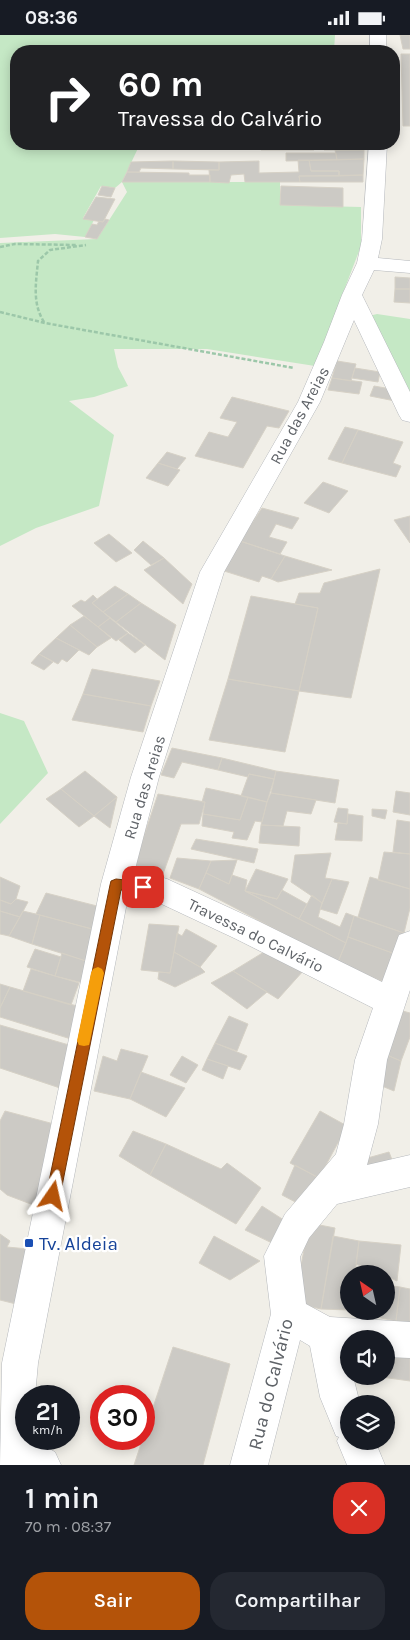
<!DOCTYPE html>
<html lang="pt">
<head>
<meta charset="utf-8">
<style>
	:root { --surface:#171b24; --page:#242831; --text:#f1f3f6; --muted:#9ea1a6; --accent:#b45309 }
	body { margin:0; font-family:Karla,sans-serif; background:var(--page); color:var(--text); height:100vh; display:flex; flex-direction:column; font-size:19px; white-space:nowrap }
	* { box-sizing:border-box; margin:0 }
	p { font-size:16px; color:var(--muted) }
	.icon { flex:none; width:28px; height:28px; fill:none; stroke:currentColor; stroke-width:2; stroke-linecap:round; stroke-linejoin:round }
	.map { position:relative; height:1430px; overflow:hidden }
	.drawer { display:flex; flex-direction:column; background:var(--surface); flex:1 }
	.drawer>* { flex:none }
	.hud { position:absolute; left:10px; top:10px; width:390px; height:105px; border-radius:20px; box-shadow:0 2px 12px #0003; background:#202124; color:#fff; overflow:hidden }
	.needle { width:32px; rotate:326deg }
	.fabs { position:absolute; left:340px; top:1230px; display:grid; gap:10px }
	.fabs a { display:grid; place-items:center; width:55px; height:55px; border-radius:50%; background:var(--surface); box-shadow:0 2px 12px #0003; font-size:25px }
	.speed { position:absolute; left:15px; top:1350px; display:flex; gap:10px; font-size:25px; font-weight:700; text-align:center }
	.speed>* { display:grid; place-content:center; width:65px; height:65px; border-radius:50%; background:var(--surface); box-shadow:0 2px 12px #0003; line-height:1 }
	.speed small { font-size:12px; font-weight:400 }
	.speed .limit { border:8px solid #d22; background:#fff; color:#111 }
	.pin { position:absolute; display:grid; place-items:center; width:42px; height:42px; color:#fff; margin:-21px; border-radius:10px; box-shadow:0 2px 8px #0006 }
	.me { position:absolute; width:55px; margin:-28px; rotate:11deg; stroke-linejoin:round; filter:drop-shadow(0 0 4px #0008) }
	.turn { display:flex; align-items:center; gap:18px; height:105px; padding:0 25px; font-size:22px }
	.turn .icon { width:65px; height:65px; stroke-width:2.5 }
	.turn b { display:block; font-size:35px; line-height:42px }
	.round { display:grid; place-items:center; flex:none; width:52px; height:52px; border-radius:20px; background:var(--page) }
	.summary { display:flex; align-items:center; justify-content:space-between; height:85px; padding:0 25px }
	h1 { font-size:30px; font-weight:600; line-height:38px }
	.button { display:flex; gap:10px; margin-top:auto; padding:10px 25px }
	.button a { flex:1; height:58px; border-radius:20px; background:var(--accent); color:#fff; font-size:20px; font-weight:600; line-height:58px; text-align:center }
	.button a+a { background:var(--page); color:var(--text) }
	.status { display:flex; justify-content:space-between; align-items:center; height:35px; padding:0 25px; background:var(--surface); direction:ltr }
	.status svg { height:14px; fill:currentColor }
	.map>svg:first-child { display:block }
	.green { fill:#c5e8c5 }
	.building { fill:#cccac5; stroke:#d6d1c6 }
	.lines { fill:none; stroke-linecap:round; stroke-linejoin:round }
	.street-casing { stroke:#b5b8bc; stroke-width:1 }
	.path { stroke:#9cc7a9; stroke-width:2.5; stroke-dasharray:4 2; stroke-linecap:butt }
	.street { fill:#fff; fill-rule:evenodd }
	.route { fill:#b45309; stroke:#753606 }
	.slow { fill:#f59e0b }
	.transit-dot { fill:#1a4fb4; stroke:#fff; stroke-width:2 }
	.labels { text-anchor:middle; stroke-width:4.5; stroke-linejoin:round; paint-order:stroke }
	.street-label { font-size:16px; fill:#5f6368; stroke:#fff }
	.near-transit-label { font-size:19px; fill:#164399; stroke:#fff; text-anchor:start }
	.near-street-label { font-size:19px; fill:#5f6368; stroke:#fff }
</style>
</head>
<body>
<div class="status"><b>08:36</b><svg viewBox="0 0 49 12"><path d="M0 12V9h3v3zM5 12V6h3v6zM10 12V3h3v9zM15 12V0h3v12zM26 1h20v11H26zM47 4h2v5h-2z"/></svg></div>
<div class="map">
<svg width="410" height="1430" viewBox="0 0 410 1430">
	<rect width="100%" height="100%" fill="#f1efe8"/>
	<!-- green -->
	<path class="green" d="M0,0H335L334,16H16V109H140L122,147H280V170L361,172V211L315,331L207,314H114L118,332L128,351L94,362L69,366L114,400L99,471L36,493L0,511V208L97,204L127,157L122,147L115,153L101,151L83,183L94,185L85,202L55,199L0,203Z
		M377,279L410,284V364L369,281Z
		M0,678L24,686L48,738L0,789Z"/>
	<!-- building -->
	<path class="building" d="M400,0H410V14H403Z
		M401,19H410V91H403Z
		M260,109H313L314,115H261Z
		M324,109H364V115H324Z
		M335,115H364V124L337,125Z
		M286,118H336L337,125L286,126Z
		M364,124L363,140L339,141V136H311L309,125Z
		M298,125H309L311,136H339V141H299L300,147H245L244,139L231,140L229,148L210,147L209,135H219V127L259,126V138L299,137Z
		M173,126L219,127V135L173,134Z
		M173,126V134L141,133L139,137H127L131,127Z
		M127,137L189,138V140H210V147H122Z
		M363,140V147H300L299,141Z
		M102,151L115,153L111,162L98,160Z
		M281,151L343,153V172L280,170Z
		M96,162L115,164L103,187L83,184Z
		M105,184L109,185L97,204L85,202L92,189L97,190L99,186L103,187Z
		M395,242L410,243V254H395Z
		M395,254H410V268L394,267Z
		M337,326L356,329L351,346L332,343Z
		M355,333L380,337L378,347L352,343Z
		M332,343L362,347L359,359L328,355Z
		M374,351L391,354L395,366L370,361Z
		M232,362L289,376L279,393L267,391L243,433L195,421L209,397L228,402L237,387L220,383Z
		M345,392L358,395L342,428L328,424Z
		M358,395L403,407L393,428L401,431L396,442L342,428Z
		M167,417L186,423L177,434L158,428Z
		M158,428L180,435L168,451L146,443Z
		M323,447L348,456L329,478L304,468Z
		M262,473L299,483L292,494L276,489L269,502L287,507L280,519L240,506Z
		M410,481V508L394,485Z
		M109,499L132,518L116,527L94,508Z
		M143,506L164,523L151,530L134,515Z
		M240,506L285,521L271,544L262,541L259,547L221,535Z
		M285,521L332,535L278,547L271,544Z
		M164,523L192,549L183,569L144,535Z
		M380,534L351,663L299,656L318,573L295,569L299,558H320L324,548Z
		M115,551L128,559L103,577L92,568Z
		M128,559L141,568L116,587L103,577Z
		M93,560L97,564L92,568L110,583L98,592L72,571L81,565L85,567Z
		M251,561L318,573L299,656L228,644Z
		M141,568L176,590L165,625L116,587Z
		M84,581L98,592L111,603L97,612L70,590Z
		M110,583L128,598L116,606L98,592Z
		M70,590L97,612L89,620L56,603Z
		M128,598L145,610L135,618L119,605Z
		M56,603L79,615L67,627L62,624L58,629L39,619Z
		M39,619L53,627L44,635L31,628Z
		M92,634L160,646L151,671L83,659Z
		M228,644L299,656L285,717L209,705Z
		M83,659L151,671L143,697L72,685Z
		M172,713L222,723L218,735L182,727L174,743L161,740Z
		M222,723L276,736L274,744L249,739L248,742L218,735Z
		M85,736L117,762L94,781L61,754Z
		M276,736L339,745L335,768L271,758Z
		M249,739L274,744L267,767L241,761Z
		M206,753L248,762L240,785L203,779L205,767H202Z
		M61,754L94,781L79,792L46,764Z
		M396,756L410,758V780L393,777Z
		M271,758L316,765L311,779L287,776L283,791L261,790L267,767Z
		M158,759L205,767L199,789H181L163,839L133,834Z
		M117,762L110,793L94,781Z
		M248,762L267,767L262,787L255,786L247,805L232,803L234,797L202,791L203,779L240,785Z
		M338,773L348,774L347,789L334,787Z
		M372,774L387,775L385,784L372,781Z
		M348,779L363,781L362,806L335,805L338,788L347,789Z
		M397,785L410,787V819L393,817Z
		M261,790L300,792L299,811L259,808Z
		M196,804L258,814L254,828L191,814Z
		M384,817L410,819V854L378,845Z
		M331,818L325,843L332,844L322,868L291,847L295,820Z
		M177,823L211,826L199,854L170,843Z
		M237,825L229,849L206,838L211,826Z
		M256,834L288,844L277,864L245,856Z
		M206,838L229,849L232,840L247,845L245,856L346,908L338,927L199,854Z
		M0,842L20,851L16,864L11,869L0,865Z
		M370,842L410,854V873L404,898L358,882Z
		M332,844L349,847L337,879L320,874Z
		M282,855L307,869L299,884L245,856L277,864Z
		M46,858L97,871L92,894L36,879Z
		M312,860L322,868L318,882L340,892L346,878L354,881L346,908L299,884Z
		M16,864L28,867L20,882L0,876V865L11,869Z
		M0,876L20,882L9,901L0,899Z
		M23,876L40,880L32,909L9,901Z
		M40,880L92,894L86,926L32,909Z
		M354,881L404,898L398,920L348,902Z
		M149,889L179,891L170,938L141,935Z
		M186,894L217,911L200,932L174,917L177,898L182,901Z
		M348,902L398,920L386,948L338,927Z
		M35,914L61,922L55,941L27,932Z
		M174,917L200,932L205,937L175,952L158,944L159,937L170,938Z
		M264,917L304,935L278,964L233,936Z
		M62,918L86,926L83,948L55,941Z
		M31,934L79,948L71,970L23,956Z
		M233,936L267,957L247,974L211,948Z
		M0,949L10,952L0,973Z
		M10,952L77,971L71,1004L0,982V973Z
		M399,975L410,978V1002L401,1026L382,1018Z
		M229,981L248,989L237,1016L215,1008Z
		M0,990L69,1010L60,1053L0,1033Z
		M215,1008L247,1021L240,1035L207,1024Z
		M121,1014L148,1021L130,1064L94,1056L103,1021L117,1026Z
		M382,1018L401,1026L394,1056L377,1049Z
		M182,1021L198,1030L186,1048L170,1040Z
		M207,1024L228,1031L223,1044L202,1035Z
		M141,1037L185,1053L166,1082L130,1064Z
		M5,1076L54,1089L36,1171L7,1160L0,1154V1086Z
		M320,1076L347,1091L319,1143L290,1128Z
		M133,1096L166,1109L150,1140L119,1121Z
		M166,1109L221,1134L227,1128L261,1153L236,1189L150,1140Z
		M389,1117L394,1130L364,1136V1124Z
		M295,1130L319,1143L303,1171L282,1160Z
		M262,1171L290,1189L272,1208L245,1195Z
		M309,1188L335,1193L321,1274L294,1268Z
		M0,1199L10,1206L7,1212L28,1214L16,1269L0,1265Z
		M214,1201L260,1226L230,1245L199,1228Z
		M333,1201L359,1206L355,1239H349V1275L321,1274Z
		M359,1206L401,1210L397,1246L386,1241V1239H380L356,1229Z
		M386,1250L400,1252L396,1286L371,1281L372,1276H386Z
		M400,1252L410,1254V1288L396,1286Z
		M173,1312L230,1329L203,1430H134Z
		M386,1312L410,1314V1346L374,1341H386Z"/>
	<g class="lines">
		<defs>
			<path id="street" d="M370,0H386V16H370Z
				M369,109H387L382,204L378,223L410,226V238L374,235L362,260L410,357V387L402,385L399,380L354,285L320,367L224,537L159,742L134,838L157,841L167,844L258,886L382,947L399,900L410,896V955L387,1025L378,1089L367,1130L410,1120V1152L337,1169L309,1203L300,1222L306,1269L330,1282L410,1287V1323L386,1322V1304H349V1341H353L360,1369H349V1406H375L385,1430H347L337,1406L339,1402L336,1401L320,1362L310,1311L300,1305L268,1430H230L271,1279L264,1221L285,1179L336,1119L344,1089L355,1025L373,973L236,904L153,865L128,862L38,1328L35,1361H26V1404H31L55,1417L61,1430H0L2,1328L101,849L131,742L200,537L298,367L324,307L342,260L357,228L362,204Z"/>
		</defs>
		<!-- street casing -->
		<use href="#street" class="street-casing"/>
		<!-- path -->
		<path class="path" d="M0,212L15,209L77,210
			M0,277L45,288L294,333
			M44,287C32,268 36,248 38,226L50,215L86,210"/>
		<!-- street -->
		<use href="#street" class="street"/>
	</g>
	<!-- route -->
	<path class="route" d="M116,844L143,847L148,848L149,852L148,856L143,857L121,855L60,1161L58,1165L53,1167L48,1165L46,1161L110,850L111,846Z"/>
	<!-- slow -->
	<path class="slow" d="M98,932L102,934L104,938L90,1006L89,1010L84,1011L79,1010L77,1006L91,938L93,934Z"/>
	<!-- markers -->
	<rect class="transit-dot" x="24" y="1203" width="10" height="10" rx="2.5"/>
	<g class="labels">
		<!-- street labels -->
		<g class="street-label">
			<text transform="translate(299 380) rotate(-62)" y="6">Rua das Areias</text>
			<text transform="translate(144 752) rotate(-73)" y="6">Rua das Areias</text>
			<text transform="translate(256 900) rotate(26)" y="6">Travessa do Calvário</text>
		</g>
		<!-- near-transit labels -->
		<g class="near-transit-label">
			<text x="39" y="1215">Tv. Aldeia</text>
		</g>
		<!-- near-street labels -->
		<g class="near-street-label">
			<text transform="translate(270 1349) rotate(-76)" y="7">Rua do Calvário</text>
		</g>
	</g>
</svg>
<div class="fabs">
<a><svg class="needle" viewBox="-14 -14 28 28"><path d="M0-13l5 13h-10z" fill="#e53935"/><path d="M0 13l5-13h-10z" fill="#9ea1a6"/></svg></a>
<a><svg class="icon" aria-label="sound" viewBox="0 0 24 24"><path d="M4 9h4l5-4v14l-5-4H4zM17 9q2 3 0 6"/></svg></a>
<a><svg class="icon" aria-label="layers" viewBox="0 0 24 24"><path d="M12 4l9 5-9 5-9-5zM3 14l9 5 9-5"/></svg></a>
</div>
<div class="speed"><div>21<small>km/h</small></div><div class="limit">30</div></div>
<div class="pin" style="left:143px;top:852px;background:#d93025"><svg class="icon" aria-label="arrive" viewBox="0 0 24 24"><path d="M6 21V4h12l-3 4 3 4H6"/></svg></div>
<svg class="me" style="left:53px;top:1161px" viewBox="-20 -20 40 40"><path d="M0-17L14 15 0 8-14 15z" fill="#b45309" stroke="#fff" stroke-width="4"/></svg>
<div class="hud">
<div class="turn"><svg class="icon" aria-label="right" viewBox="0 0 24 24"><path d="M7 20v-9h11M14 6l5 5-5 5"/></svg><div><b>60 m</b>Travessa do Calvário</div></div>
</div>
</div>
<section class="drawer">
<div class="summary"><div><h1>1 min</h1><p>70 m · 08:37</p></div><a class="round" style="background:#d93025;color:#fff"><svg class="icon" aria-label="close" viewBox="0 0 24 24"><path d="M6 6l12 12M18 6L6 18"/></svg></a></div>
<div class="button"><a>Sair</a><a>Compartilhar</a></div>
</section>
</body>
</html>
